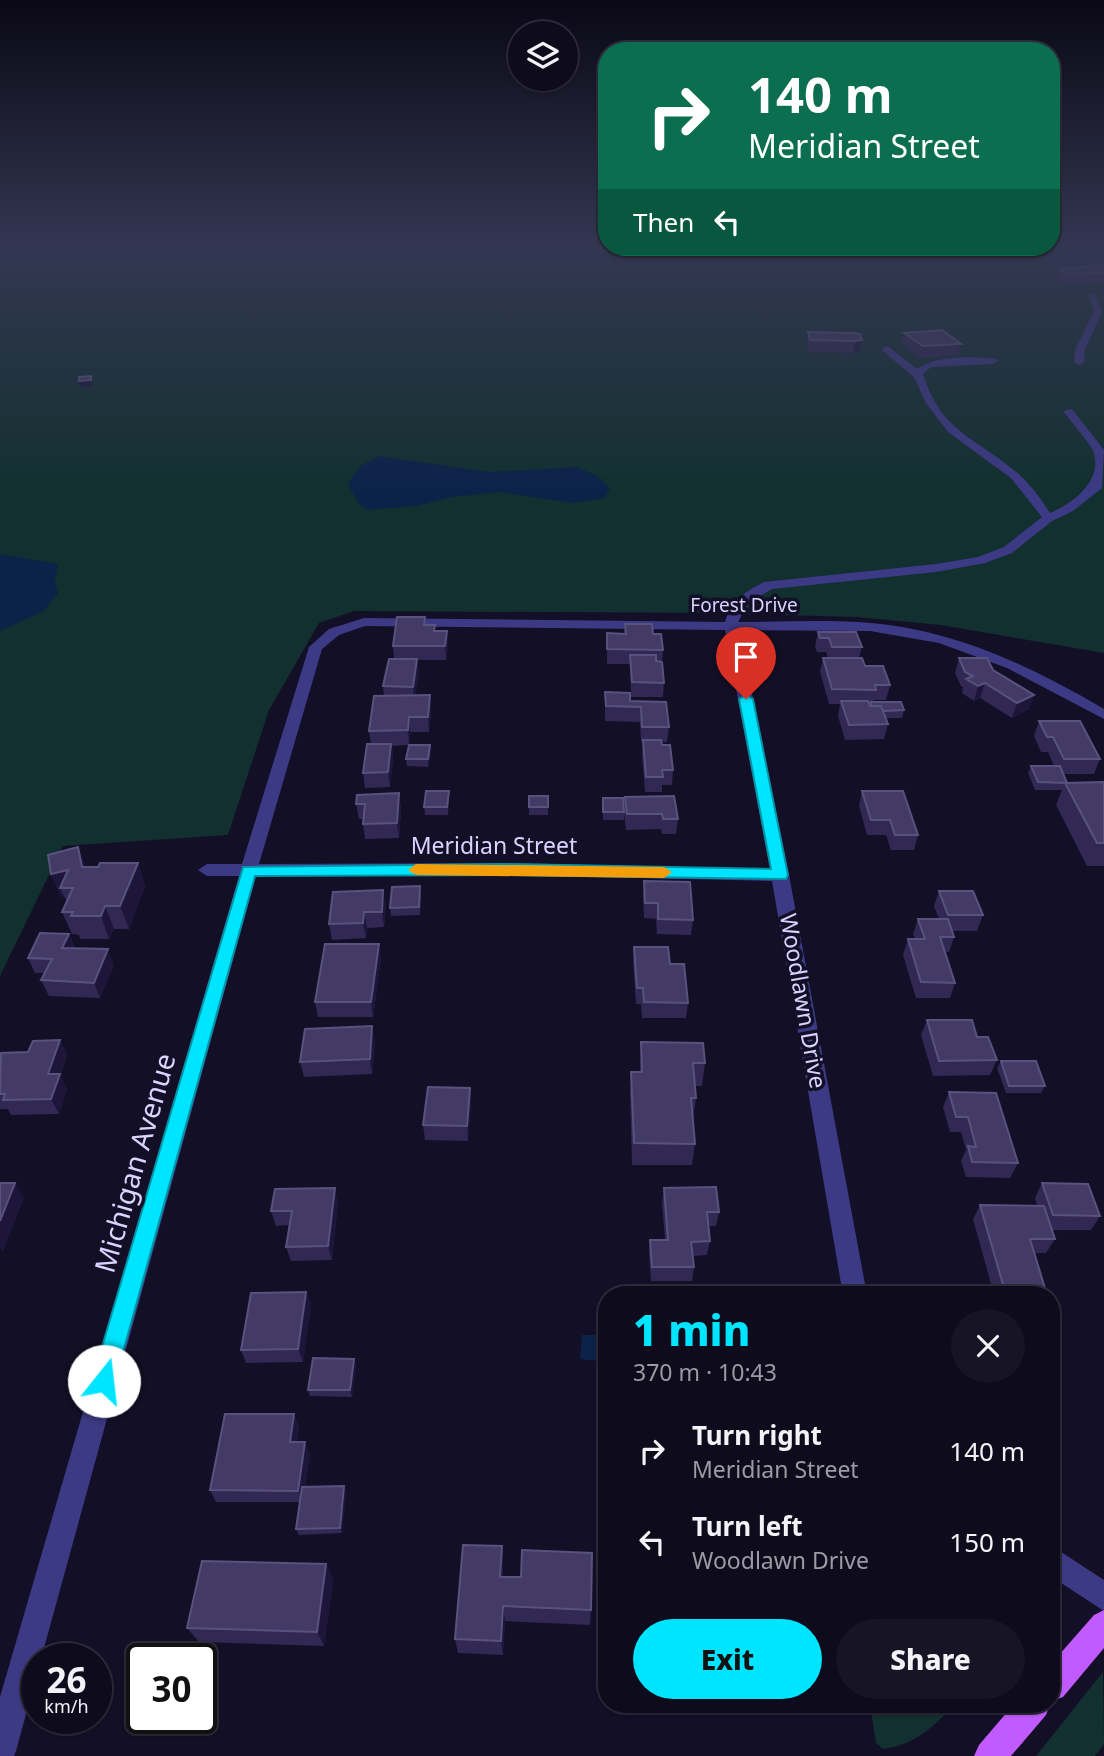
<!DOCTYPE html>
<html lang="en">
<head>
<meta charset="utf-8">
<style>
	:root { --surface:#0e0b1c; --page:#171425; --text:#f1f3f6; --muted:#9b9ba3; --line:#2e2b3b; --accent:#00e5ff }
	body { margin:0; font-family:"Noto Sans",sans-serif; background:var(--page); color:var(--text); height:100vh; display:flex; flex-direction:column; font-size:26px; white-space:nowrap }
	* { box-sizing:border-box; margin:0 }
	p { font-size:23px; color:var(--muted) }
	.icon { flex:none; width:38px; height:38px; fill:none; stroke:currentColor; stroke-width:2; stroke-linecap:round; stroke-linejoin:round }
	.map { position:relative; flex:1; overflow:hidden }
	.details { position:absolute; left:598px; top:1286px; width:462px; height:427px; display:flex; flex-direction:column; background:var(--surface); border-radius:28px; box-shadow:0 2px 5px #0004,0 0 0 2px var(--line) }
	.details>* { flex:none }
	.banner { position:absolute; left:598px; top:42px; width:462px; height:214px; border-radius:28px; box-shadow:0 2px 5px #0004,0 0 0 2px var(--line); background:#0b6e4f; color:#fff; overflow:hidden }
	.tools { position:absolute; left:508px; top:21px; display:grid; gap:14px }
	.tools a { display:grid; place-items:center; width:70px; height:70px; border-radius:50%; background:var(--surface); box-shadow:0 2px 5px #0004,0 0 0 2px var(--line); font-size:35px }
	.speed { position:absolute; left:21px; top:1643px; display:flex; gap:14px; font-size:35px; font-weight:700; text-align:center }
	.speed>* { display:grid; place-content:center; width:91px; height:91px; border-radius:50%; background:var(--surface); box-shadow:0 2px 5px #0004,0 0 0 2px var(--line); line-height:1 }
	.speed small { font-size:18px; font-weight:400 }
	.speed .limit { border:4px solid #111; border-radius:10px; background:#fff; color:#111 }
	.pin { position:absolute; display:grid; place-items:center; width:60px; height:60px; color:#fff; margin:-72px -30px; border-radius:50% 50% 50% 0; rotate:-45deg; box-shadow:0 0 7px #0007 }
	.pin .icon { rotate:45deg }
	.me { position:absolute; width:77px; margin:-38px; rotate:16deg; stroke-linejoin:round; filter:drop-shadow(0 0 5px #0008) }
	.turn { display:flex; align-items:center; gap:24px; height:147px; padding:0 35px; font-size:32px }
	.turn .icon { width:91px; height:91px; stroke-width:2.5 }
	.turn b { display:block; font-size:49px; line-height:60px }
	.then { display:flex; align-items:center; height:66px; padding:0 35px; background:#0003; gap:14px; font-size:26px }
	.round { display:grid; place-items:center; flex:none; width:74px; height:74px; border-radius:37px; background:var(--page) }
	.headline { display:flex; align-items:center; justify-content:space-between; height:119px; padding:0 35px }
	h1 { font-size:42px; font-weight:800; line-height:52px; color:var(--accent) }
	.button { display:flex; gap:14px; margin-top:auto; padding:14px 35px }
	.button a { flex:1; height:80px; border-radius:42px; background:var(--accent); color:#111; font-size:28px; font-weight:800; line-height:80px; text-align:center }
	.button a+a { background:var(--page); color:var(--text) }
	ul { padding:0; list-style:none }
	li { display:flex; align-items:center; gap:21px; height:91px; padding:0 35px }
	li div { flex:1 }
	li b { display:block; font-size:26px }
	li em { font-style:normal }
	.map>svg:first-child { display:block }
	.green { fill:#12302f }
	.water { fill:#0c2248 }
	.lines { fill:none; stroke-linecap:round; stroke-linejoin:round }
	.minor { fill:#3d3a85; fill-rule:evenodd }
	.major { fill:#c25bff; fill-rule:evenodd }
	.wall { fill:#312854 }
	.shaded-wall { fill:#1d163a }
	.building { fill:#433a66; stroke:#5a527e; stroke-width:2 }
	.route { fill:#00e5ff; stroke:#0095a6; stroke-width:2 }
	.slow { fill:#f59e0b }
	.labels { text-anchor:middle; stroke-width:7; stroke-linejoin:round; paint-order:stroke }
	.far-street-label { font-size:19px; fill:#d9d4ff; stroke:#130f26 }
	.street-label { font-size:23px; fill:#d9d4ff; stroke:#130f26 }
	.near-street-label { font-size:28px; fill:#d9d4ff; stroke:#130f26 }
</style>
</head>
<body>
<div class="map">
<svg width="1104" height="1756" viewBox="0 0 1104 1756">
	<rect width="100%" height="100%" fill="#130f26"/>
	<!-- green -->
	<path class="green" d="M0,246H1104V653L940,625L856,617L710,613L354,611L319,623L269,710L228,835L63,846L0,976Z
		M1103,1672L1104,1744L1095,1756H1036Z
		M870,1705V1704L954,1705C935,1726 913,1746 883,1749L876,1743Z"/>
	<!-- water -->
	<path class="water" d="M379,456L489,472L576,467L598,476L610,488L605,498L573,503L500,492L452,497L417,506L368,510L359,504L348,484L360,466Z
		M0,554L58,564L55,580L58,593L44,611L0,631Z
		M582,1335H607V1362L580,1359Z"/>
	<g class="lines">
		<!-- minor -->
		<path class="minor" d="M1089,295H1095L1102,311L1085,350L1084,362L1079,365L1074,362L1075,350L1094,311Z
			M883,347H889L917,369C935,355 974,356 996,359L998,361L993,364L931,367L923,374C941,432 975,437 1015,471C1029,482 1040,498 1050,513C1074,503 1104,480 1093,450C1084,436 1073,424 1063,411L1072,409L1104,450L1102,488L1073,511L1052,521L1012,553L985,563L936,572L772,589L749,602L738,622C782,622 828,619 871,623C958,631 1030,666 1104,709V719L1007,668L939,643L870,631L739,630L789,875L867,1295H843L772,881L503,875L256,876L41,1659H37V1674L16,1751L14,1756H0V1697L239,876H207L198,870L207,864H242L309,647L329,629L364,618L725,622C731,601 746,591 764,582L936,564L978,557L1004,547L1042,517L1011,478L948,432L926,403L914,377L883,351ZM365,626L725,630L770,869L503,863L259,864L322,649L339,635Z
			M1052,1546L1104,1580V1611L1052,1577Z"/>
		<!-- major -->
		<path class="major" d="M1104,1610V1648L1063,1697L1052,1701V1663L1094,1615Z
			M1014,1704H1050L1046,1715L1011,1756H974L979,1745Z"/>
	</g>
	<!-- wall -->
	<path class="wall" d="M1104,267V283L1062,285L1056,279L1059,269Z
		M808,332L854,333L860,351L853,353L809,352L807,343Z
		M904,333L961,344L958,355L920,358L902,344Z
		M625,624L653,634L663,650L662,662L664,683L663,697H631L630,664H607V633L624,634Z
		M426,625L435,631L448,645L446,660H417L419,674L415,695H430L431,710L429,732H410L409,745H430L431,753L428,767L407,766L406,759L409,745L392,746L393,759L390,787L365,788L363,773L371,744L369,731L384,696L383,686L394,659L393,646Z
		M818,632L862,647L859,658L865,666L890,685L886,700H874L873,702L904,710L902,718H886L888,724L884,739L845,740L838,716L840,704H829L820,672L823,658H828L826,652H817L815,646Z
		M959,658L993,670L1034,695L1029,709L1012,718L980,698L974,701L962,693L963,687L961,686L955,673Z
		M605,692L630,701L666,702L669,727L667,742H661L662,745L673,770L672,785H662V792H645L642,755L643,742H641L640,722L605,721Z
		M1039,721L1100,759L1094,774H1063L1067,783L1104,782V866H1087L1056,805L1062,790H1035L1028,773L1031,766H1054L1048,752H1041L1034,736Z
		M449,791V798L448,815H425L424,807Z
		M862,791L918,835L914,850H891L886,835H867L859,806Z
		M399,793L401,809L399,838L365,839L363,824V819H359L356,804Z
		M529,796H548V815H529Z
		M625,797L678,819L676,834H662L661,829L626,830L624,813V820H603V798L624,812Z
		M138,863L145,886L129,929H114L109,939H80L79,935L72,934L62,912L67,902L64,896L61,897L51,874L85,867H98Z
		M644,881L693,920L691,935L657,934L656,919L644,918L643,896Z
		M939,891L983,915L977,931H952L954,937L949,952H945L955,983L950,998H916L903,955L908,939H915L913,934L918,919H939L934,906Z
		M421,894L420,915L391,916L390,908Z
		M386,905L384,927L367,928L366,938L332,940L329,924Z
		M69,934L75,948L114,965L100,998L49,996L41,980L45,973H35L28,958Z
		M634,947L670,964L688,1003L686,1018H642L641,1004H636L633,962Z
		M381,959L373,1017H318L315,1002Z
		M927,1020L977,1037L997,1060L990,1075L933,1076L921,1035Z
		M60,1040L67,1055L60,1076L67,1089L59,1114L11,1115L8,1109H0V1055L28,1052Z
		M375,1041L372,1074L304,1077L300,1062Z
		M641,1042L705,1063L702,1086H695L696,1098L693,1119L695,1144L692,1165H632L630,1094L631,1072H640Z
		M1001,1061L1045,1086L1041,1093H1006L997,1068Z
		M470,1088L471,1103L468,1141L425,1140L423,1125Z
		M949,1092L1018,1163L1010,1178L966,1177L961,1161L966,1150L961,1132H950L943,1107Z
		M1042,1183L1100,1216L1091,1230H1051L1055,1239L1046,1253H1034L1047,1295H994L973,1219L980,1205L1037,1206L1035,1198Z
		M664,1188L719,1212L716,1226H709L710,1241L707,1255L693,1256L694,1267L692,1281H651L649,1254L650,1240H665L662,1202Z
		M338,1202L332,1260L291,1261L286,1247L289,1225L276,1226L271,1211Z
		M306,1292L311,1305L303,1362L246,1363L241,1350Z
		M354,1359L356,1365L352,1397L310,1396L308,1390Z
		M294,1414L299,1427L297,1442H305L310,1454L305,1487L344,1486L346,1492L342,1533L299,1535L296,1529L300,1502H216L210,1490Z
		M502,1546L503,1562V1577L591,1610L590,1625L505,1621L503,1655L458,1653L455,1639Z
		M326,1564L333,1580L324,1646L199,1642L187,1628Z"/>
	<!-- shaded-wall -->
	<path class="shaded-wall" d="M862,340L860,351L853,353L855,341Z
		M91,376L93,386L81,387L79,381Z
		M447,631L448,645L446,660L445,646Z
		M417,659L419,674L414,701L413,687Z
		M985,683L980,698L974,701L978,686Z
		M430,695L431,710L429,732L428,717Z
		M1034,695L1029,709L1012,718L1017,703Z
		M409,717L410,732L409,745L408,730Z
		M391,744L393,759L390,787L388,772Z
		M430,745L431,753L428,767V759Z
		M399,793L401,809L399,838L397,823Z
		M78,847L87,870L82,867Z
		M138,863L145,886L129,929L120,906Z
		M68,870L60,888L64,896L61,897L51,874Z
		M383,890L386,905L384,927L382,912Z
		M105,906L114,929L109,939L101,916Z
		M364,912L367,928L366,938L363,923Z
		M69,934L75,949L62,948Z
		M379,944L381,959L373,1017L371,1002Z
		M108,949L114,965L100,998L94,983Z
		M372,1026L375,1041L372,1074L370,1059Z
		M60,1040L67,1055L60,1076L67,1089L59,1114L51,1099L48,1074Z
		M470,1088L471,1103L468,1141L467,1126Z
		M15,1183L24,1198L3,1252L0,1248V1221Z
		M335,1188L338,1202L332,1260L328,1246Z
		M306,1292L311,1305L303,1362L298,1349Z
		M354,1359L356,1365L352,1397L350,1390Z
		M294,1414L299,1427L295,1454L290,1442Z
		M305,1442L310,1454L303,1502L298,1491Z
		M344,1486L346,1492L342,1533L340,1528Z
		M502,1546L503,1562L502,1592L500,1577Z
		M326,1564L333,1580L324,1646L317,1632Z
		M503,1606L505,1621L503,1655L501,1641Z"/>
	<!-- building -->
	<path class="building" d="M1102,265L1104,267V273L1065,274L1059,269Z
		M942,330L961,344L923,346L904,333Z
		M808,332L854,333L860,334L862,340L855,341L810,340Z
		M91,376V380L79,381V377Z
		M397,617H425L424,625H435L434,631H447L445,646H393Z
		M625,624H652L653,634H661L663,650L607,649V633L626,634Z
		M818,632H856L862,647H832L829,638H820Z
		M630,655H656V661L662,662L664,683L632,682Z
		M823,658H862L865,666H883L890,685H875L876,690L832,689Z
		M959,658H987L993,670L1034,695L1017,703L985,683L978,686L966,679L973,676L965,672Z
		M389,659H417L413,687L383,686Z
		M605,692L630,693V701L666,702L669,727H642L641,707L606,706Z
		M430,695L428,717H409L408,730L369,731L374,696Z
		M841,701H868L870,706H881L888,724L849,725Z
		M871,702H901L904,710L883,711L881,706H872Z
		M1039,721H1080L1100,759H1064L1053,737H1047Z
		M643,740H661L662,745H670L673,770H662L663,777H646Z
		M367,744H391L388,772L363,773Z
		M409,745H430L428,759H406Z
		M1031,766H1060L1067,783L1038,782Z
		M1104,782V843H1097L1065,783Z
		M426,791H449L447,807H424Z
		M862,791H903L918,835H895L890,820H871Z
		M399,793L397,823L363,824L365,804H356L357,795Z
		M529,796H548V807H529Z
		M674,796L678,819H663L662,814H627L625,797Z
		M603,798H623L624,812H603Z
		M78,847L82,867H98L100,863H138L120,906H105L101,916H71L73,912H62L73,888H60L68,870L51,874L48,855Z
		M644,881L690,882L693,920L658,919V903H645Z
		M420,886L419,907L390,908L392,887Z
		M383,890L382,912H364L363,923L329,924L333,892Z
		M939,891H973L983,915H948Z
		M918,919H948L954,937H940L955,983L921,982L908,939H925Z
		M40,933L69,934L62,948L108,949L94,983L41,980L52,959L28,958Z
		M325,944H379L371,1002H315Z
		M634,947H668L670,964H684L688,1003L644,1002L643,988H637Z
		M927,1020H972L977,1037H988L997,1060L939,1061Z
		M372,1026L370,1059L300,1062L305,1029Z
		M60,1040L48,1074H60L51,1099L3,1100L5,1094H0L1,1053L28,1052L33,1041Z
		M641,1042L703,1043L705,1063H693L696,1098H691L695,1144L634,1143L631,1072H642Z
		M1001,1061H1036L1045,1086H1009Z
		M428,1087L470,1088L467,1126L423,1125Z
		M949,1092L996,1093L1018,1163L972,1162L968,1146L976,1147L968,1117H956Z
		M0,1183H15L0,1221Z
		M1042,1183L1088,1184L1100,1216L1053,1215Z
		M716,1187L719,1212H707L710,1241L691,1242L694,1267H652L650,1240H668L664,1188Z
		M335,1188L328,1246L286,1247L292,1211H271L275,1189Z
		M980,1205L1044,1206L1055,1239H1030L1047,1295H1006Z
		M306,1292L298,1349L241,1350L251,1293Z
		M313,1358L354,1359L350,1390H308Z
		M225,1414H294L290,1442H305L298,1491L210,1490Z
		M344,1486L340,1528L296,1529L302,1487Z
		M463,1545L502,1546L500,1577H521L522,1550L592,1553L591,1610L503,1606L501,1641L455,1639Z
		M202,1561L326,1564L317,1632L187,1628Z"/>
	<!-- sky -->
	<linearGradient id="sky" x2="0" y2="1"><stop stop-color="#0a0815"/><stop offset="0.5" stop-color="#333752"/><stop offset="1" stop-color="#333752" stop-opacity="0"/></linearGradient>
	<rect width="1104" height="492" fill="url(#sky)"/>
	<!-- route -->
	<path class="route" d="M746,695L753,699L788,875L786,879L503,875L255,876L115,1381L112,1389L104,1393L95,1389L92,1381L243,867L503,864L771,869L739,699Z"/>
	<!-- slow -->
	<path class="slow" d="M416,864L664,867L672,872L664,878L416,875L408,870Z"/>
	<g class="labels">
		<!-- far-street labels -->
		<g class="far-street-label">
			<text x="744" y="612">Forest Drive</text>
		</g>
		<!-- street labels -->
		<g class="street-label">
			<text x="494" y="854">Meridian Street</text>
			<text transform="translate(803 1001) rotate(80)" y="8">Woodlawn Drive</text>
		</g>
		<!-- near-street labels -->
		<g class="near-street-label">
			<text transform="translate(135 1163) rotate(-74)" y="10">Michigan Avenue</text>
		</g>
	</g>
</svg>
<div class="tools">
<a><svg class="icon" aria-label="layers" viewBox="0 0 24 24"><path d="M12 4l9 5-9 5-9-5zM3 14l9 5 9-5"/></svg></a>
</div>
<div class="speed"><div>26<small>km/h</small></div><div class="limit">30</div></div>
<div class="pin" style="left:746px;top:699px;background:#d93025"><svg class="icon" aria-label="arrive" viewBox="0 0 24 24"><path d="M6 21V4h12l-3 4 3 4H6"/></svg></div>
<svg class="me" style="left:104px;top:1381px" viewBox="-20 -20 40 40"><circle r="19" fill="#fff"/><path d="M0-13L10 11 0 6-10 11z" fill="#00e5ff"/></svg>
<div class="banner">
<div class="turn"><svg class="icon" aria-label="right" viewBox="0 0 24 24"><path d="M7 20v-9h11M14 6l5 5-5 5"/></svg><div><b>140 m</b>Meridian Street</div></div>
<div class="then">Then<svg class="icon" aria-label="left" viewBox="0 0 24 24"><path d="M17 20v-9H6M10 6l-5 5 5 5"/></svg></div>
</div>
<section class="details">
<div class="headline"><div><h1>1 min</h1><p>370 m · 10:43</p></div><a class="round"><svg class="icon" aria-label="close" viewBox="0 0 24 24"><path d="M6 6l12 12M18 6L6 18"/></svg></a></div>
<ul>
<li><svg class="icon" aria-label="right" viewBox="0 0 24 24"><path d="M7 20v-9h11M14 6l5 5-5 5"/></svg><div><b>Turn right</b><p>Meridian Street</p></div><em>140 m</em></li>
<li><svg class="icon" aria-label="left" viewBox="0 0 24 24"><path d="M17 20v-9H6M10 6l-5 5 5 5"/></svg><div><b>Turn left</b><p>Woodlawn Drive</p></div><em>150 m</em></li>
</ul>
<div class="button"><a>Exit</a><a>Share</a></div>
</section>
</div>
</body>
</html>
